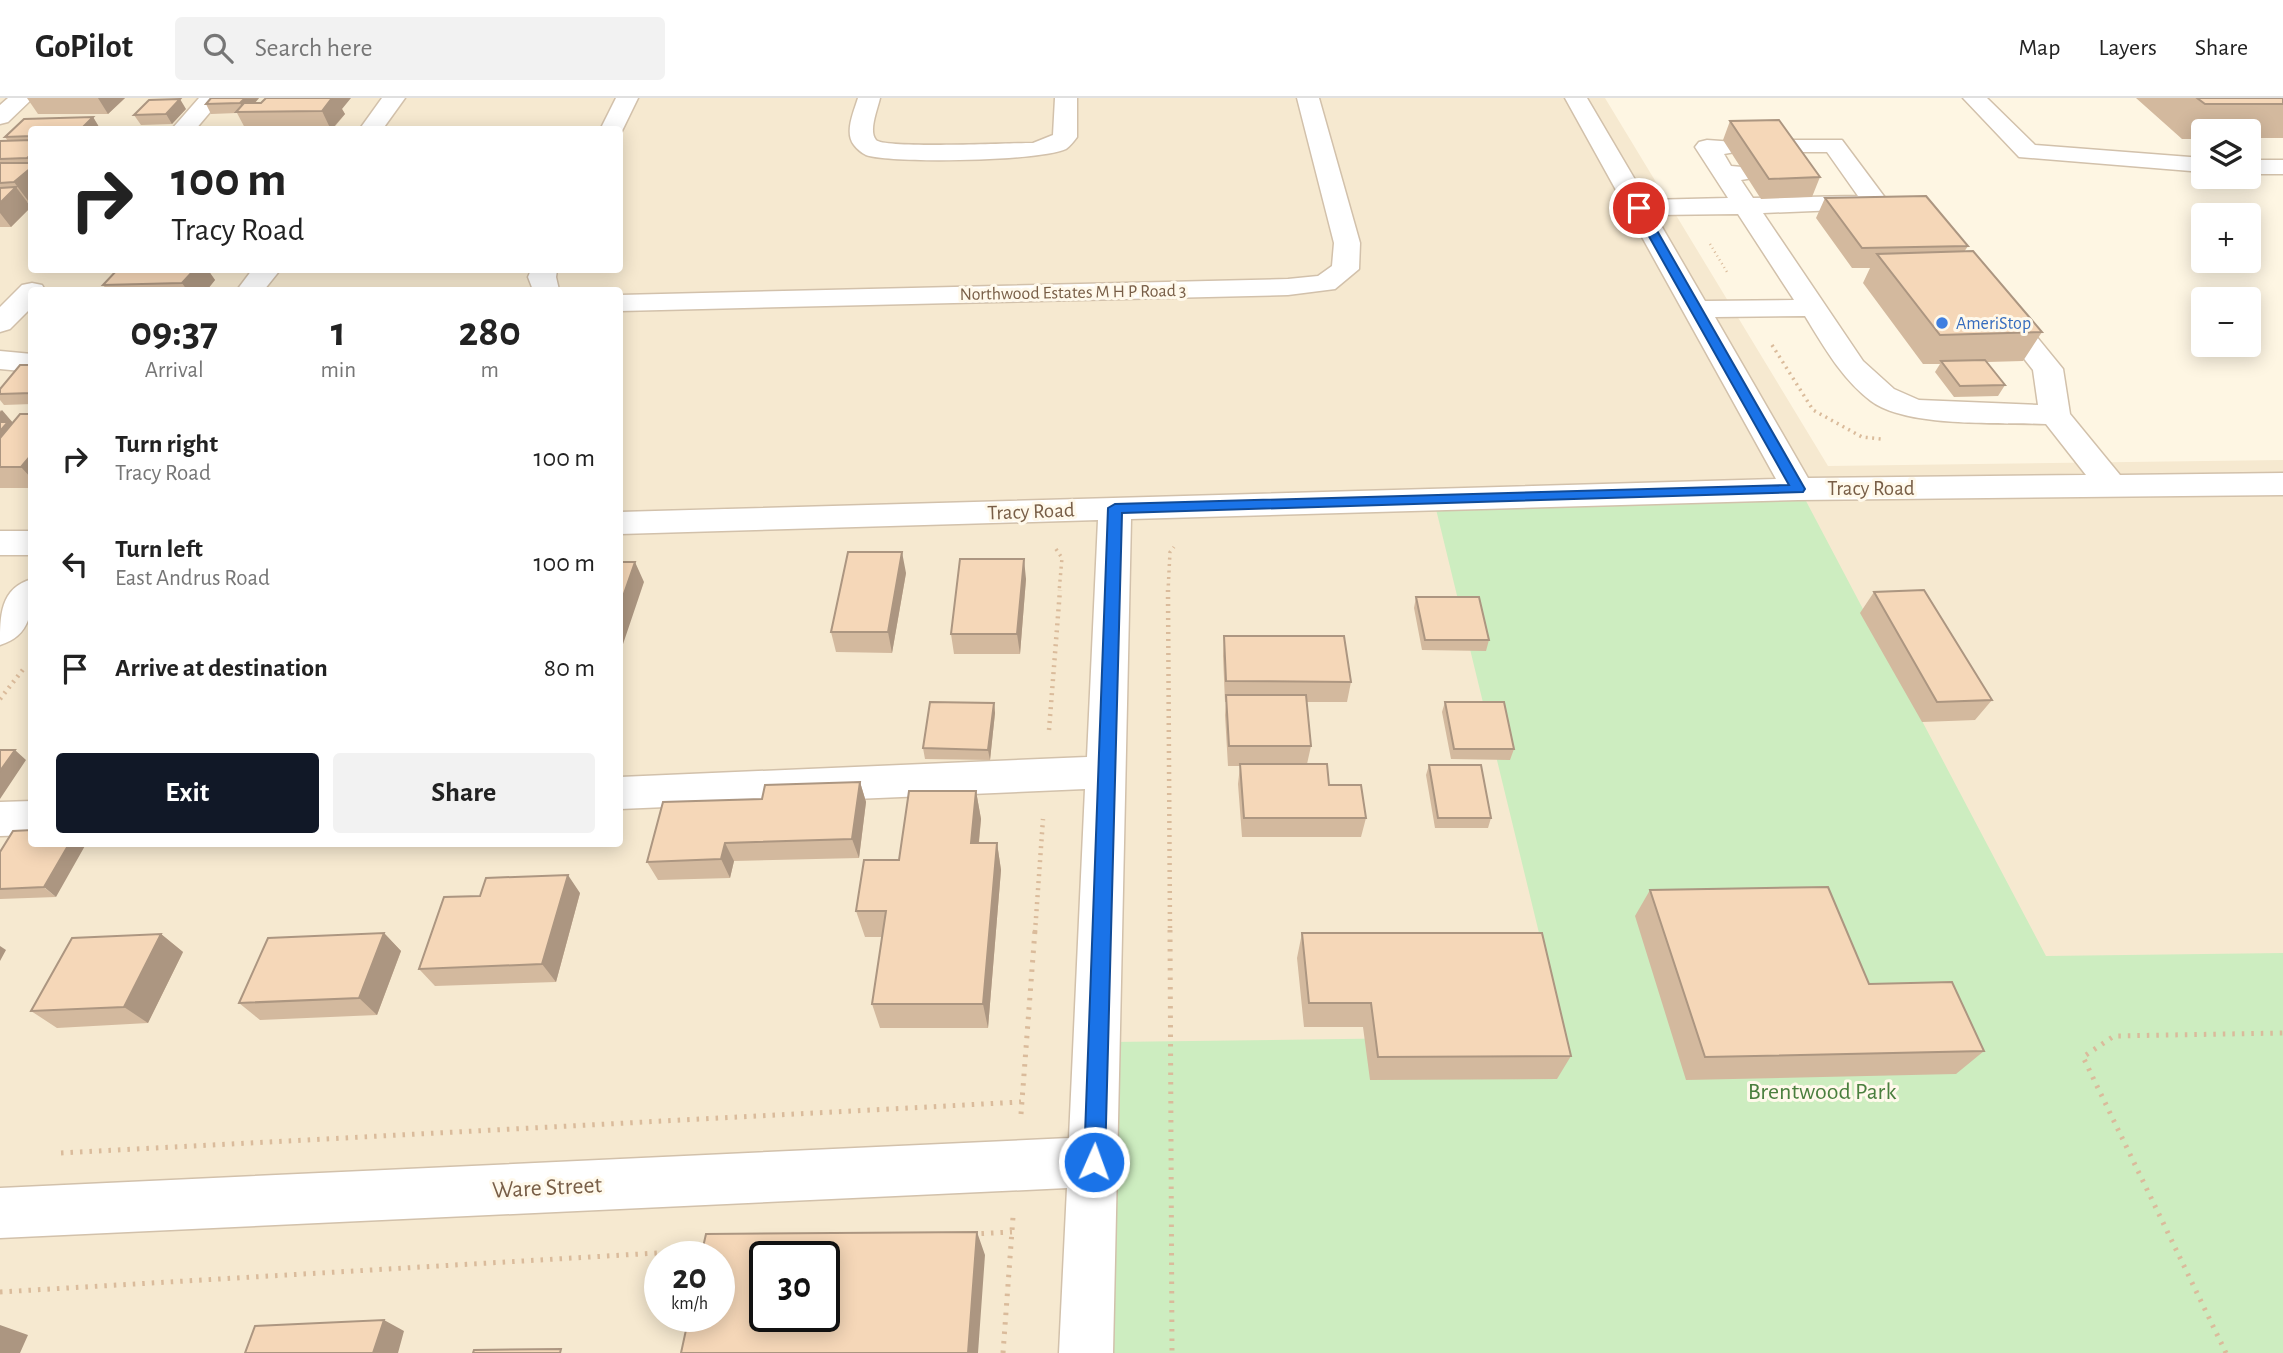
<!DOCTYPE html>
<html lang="en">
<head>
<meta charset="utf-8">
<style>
	:root { --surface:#fff; --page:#f2f2f2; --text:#222; --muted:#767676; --line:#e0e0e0; --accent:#111827 }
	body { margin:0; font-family:"Alegreya Sans",sans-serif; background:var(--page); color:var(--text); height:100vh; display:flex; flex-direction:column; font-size:26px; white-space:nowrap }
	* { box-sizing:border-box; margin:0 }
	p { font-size:23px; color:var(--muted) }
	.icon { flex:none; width:38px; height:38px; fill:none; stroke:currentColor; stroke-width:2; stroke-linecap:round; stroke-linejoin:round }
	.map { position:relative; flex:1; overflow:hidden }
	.sheet { position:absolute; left:28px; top:189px; width:595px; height:560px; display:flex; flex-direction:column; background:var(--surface); border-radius:7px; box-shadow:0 4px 18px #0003 }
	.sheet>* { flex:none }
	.banner { position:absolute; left:28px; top:28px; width:595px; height:147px; border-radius:7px; box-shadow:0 4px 18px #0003; background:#fff; color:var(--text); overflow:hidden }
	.buttons { position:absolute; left:2191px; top:21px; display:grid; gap:14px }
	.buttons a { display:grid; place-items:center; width:70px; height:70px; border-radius:7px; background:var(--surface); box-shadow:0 4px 18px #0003; font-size:35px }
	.speed { position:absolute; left:644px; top:1143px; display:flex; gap:14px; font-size:35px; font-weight:700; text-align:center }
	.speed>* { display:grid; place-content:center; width:91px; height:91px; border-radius:50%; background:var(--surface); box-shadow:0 4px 18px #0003; line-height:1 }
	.speed small { font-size:18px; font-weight:400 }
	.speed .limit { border:4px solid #111; border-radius:10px; background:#fff; color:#111 }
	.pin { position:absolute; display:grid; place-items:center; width:60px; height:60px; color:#fff; margin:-30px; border:4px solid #fff; border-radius:50%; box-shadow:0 2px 7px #0007 }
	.me { position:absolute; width:77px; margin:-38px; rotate:2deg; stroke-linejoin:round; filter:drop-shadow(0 0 5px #0008) }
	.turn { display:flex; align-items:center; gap:24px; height:147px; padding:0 28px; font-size:32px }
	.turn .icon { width:91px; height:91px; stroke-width:2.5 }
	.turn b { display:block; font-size:49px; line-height:60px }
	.eta { display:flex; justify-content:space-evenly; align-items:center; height:119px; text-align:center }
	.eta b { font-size:42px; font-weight:600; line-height:49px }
	.button { display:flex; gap:14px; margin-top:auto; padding:14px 28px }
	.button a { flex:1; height:80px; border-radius:7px; background:var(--accent); color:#fff; font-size:28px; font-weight:600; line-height:80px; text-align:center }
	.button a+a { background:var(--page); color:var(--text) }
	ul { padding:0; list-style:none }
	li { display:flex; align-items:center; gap:21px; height:105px; padding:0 28px }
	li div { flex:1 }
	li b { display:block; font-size:26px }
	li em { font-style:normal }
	header { display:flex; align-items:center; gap:42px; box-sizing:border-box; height:98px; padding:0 35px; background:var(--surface); border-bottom:2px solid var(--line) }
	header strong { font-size:33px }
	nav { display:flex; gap:38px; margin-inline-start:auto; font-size:24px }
	.search { width:490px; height:63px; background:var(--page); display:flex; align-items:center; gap:18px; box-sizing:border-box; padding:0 24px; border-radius:7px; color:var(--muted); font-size:26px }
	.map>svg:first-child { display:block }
	.residential { fill:#f6e9d0; fill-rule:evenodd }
	.green { fill:#cdedc0 }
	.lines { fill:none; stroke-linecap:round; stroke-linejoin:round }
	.minor-casing { stroke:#d2c1ab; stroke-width:3 }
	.path-far3 { stroke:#dabb9b; stroke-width:2.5; stroke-dasharray:1 3.5; stroke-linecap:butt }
	.path-far2 { stroke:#dabb9b; stroke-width:3.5; stroke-dasharray:2 4.5; stroke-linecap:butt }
	.path-far1 { stroke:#dabb9b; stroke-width:4.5; stroke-dasharray:2 5; stroke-linecap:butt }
	.path { stroke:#dabb9b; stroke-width:5; stroke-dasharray:2.5 7; stroke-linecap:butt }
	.minor { fill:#fff; fill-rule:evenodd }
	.wall { fill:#d3b99e }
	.shaded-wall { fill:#ac9681 }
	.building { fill:#f5d7b8; stroke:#ac9681; stroke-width:2; fill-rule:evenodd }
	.route { fill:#1a73e8; stroke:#114b97; stroke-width:2 }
	.shop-dot { fill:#3f7fe0; stroke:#fff9eb; stroke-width:2.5 }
	.labels { text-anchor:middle; stroke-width:6; stroke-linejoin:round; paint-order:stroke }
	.far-street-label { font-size:18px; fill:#785e47; stroke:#fff9eb }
	.far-shop-label { font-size:18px; fill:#366cbe; stroke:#fff9eb; text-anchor:start }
	.street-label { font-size:21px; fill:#785e47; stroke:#fff9eb }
	.near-park-label { font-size:24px; fill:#4a7f3e; stroke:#fff9eb }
	.near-street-label { font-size:24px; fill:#785e47; stroke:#fff9eb }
</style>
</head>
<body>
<header>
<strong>GoPilot</strong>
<div class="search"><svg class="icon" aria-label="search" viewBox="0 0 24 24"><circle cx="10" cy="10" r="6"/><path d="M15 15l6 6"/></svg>Search here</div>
<nav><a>Map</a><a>Layers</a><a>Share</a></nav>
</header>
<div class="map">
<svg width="2283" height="1255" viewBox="0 0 2283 1255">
	<rect width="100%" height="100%" fill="#fef6e3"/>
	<!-- residential -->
	<path class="residential" d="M0,0H1605L1828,368L2283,362V1255H0ZM32,32H620V172H32ZM32,192H620V746H32ZM660,1158H719V1218H660ZM765,1158H824V1218H765Z"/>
	<!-- green -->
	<path class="green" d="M1806,403L2046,858L2283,855V1255H1112V944L1564,938L1435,407Z"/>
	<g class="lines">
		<defs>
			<path id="minor" d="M8,0H33L8,24L0,26V7Z
				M199,0H222L195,32H171Z
				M382,0H405L382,32H359Z
				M616,0H638L620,37V32H600Z
				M858,0H880C878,10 868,33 876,42C885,51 1012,45 1033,45L1053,37L1055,0H1077V39C1074,43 1070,48 1066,51C1043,63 891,66 866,57C862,55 857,51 854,47C844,35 854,13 858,0Z
				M1297,0H1319L1360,145L1359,171L1335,191L1288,197L620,213V197L1288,181L1318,178L1332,168L1334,145Z
				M1565,0H1587L1647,102L1728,100L1695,49L1699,44L1707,42L1735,44L1739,49L1735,54L1724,56L1731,68L1753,70L1756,75L1753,80L1741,82L1753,100L1858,98L1827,54H1768L1764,49L1768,44L1776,42H1842L1889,105L1885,110L1763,115L1863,263L1894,291L1919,302L2038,307L2033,272L1985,211L1989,205L1999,203L2009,205L2063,271L2070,316L2120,377L2283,375V397L1798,402L1131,421L1113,1255H1059L1067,1090L0,1140V1090L1069,1040L1085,691L620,711V679L1087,659L1098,422L620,436V414L1776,381ZM1738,116L1794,202L1705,203L1655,117ZM1805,218C1824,249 1842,281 1871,303C1907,330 2001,324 2046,326L2086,377L1808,380L1715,219Z
				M1963,0H1987L2035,47L2203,60V74L2019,59Z
				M2249,62H2283V76H2249Z
				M252,172H280L264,192H237Z
				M531,172H557L556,179L559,192H533L528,179Z
				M32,185L42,187L45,192H32V209L10,231L0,234V209L22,187Z
				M0,253L32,256V274L0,271Z
				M0,433H32V457H0Z
				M32,481C32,510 33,537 0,547C0,518 0,490 32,481Z
				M32,703V737L0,738V704Z"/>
		</defs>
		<!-- minor casing -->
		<use href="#minor" class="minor-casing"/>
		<!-- path-far3 -->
		<path class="path-far3" d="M1710,146L1727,174"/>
		<!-- path-far2 -->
		<path class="path-far2" d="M1772,247L1813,312L1862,339L1881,341
			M1056,451L1062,460L1059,494
			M1168,494L1170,454L1174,449"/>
		<!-- path-far1 -->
		<path class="path-far1" d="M1168,492L1170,834
			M0,601L25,569
			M1049,632L1060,492
			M1035,834L1043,721"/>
		<!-- path -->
		<path class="path" d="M1170,832L1172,1255
			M1021,1016L1035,832
			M61,1055L1021,1004
			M972,1136L1012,1134
			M0,1194L708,1152
			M1003,1255L1013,1119
			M2226,1255L2083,959L2114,938L2283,935"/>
		<!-- minor -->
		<use href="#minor" class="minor"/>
	</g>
	<!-- wall -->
	<path class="wall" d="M27,0H125L108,16H38Z
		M211,0H259L255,5L342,11L345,16L332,32H246L237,15L211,16L206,6Z
		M2136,0H2283V40H2249V33H2203V41H2182Z
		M186,11L172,26L141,27L134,17Z
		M93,19L99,29L97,32H32V102L29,104H27L31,109L11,129H0V43H8L5,39L24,21Z
		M1730,23L1820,79L1812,99L1761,101L1723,42Z
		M1825,100L1968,148L1964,154L2042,234L2023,263L1987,264L2005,287L1998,298L1954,299L1935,274L1940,266H1923L1863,185L1870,170H1852L1816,120Z
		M117,172H208L215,182L207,192H107L103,187Z
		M32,267V306L4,307L0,302V296Z
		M0,312L13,325L32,316V390H0Z
		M906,475L892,555L836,554L831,534Z
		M1026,481L1020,556H954L951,536Z
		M1874,494L1992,602L1975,622L1922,624L1860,515Z
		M1416,499L1489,542L1486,553L1422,552L1414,510Z
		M1224,538L1351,584L1347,604H1306L1311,648L1307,666L1329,687L1366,720L1361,739H1242L1238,686L1240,668H1228L1225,617L1226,604H1225L1223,558Z
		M1445,604L1514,651L1510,662L1451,661L1442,614Z
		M994,605L995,615L990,662L925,661L923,650Z
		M1429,667L1491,720L1488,730H1435L1426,677Z
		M860,684L866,704L859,760L734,763L730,780L658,782L647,764L762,701Z
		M976,693L981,721L979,745H997L1001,772L988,930H880L872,906L882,839H865L856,813L899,762Z
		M0,754L56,799L0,801Z
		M1650,792L1869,886L1984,953L1956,976L1686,982L1635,818Z
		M580,795L556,884L435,888L419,871Z
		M384,835L401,853L377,917L260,922L239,905Z
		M1302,835L1571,958L1557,981L1370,982L1363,929H1304L1297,860Z
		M161,836L183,854L148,925L57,930L31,913Z"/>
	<!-- shaded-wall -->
	<path class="shaded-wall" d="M98,0H125L108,16Z
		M245,0H259L247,14H245L240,5Z
		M332,0H351L342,11L345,16L331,32L322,13Z
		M180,1L186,11L172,26L166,16Z
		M93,19L99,29L97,32H80Z
		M32,56V67L27,60Z
		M32,69V102L29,104L14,84Z
		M16,89L31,109L11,129L0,115V105Z
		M194,172H208L215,182L207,192H187L182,185Z
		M2,312L20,333L0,369V314Z
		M32,356V381L21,369Z
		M902,454L906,475L892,555L888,534Z
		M1024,461L1026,481L1020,556L1017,536Z
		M635,464L644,484L620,555V507Z
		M994,605L995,615L990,662L988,652Z
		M15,652L26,662L0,701V673Z
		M860,684L866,704L859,760L852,741Z
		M976,693L981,721L976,772L971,745Z
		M725,745L734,763L730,780L721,761Z
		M997,745L1001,772L988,930L983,906Z
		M69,746H86L56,799L44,789Z
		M568,777L580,795L556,884L542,866Z
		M384,835L401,853L377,917L359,900Z
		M161,836L183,854L148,925L124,909Z
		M0,848L6,852L0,863Z
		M977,1134L985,1157L978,1255H968Z
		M384,1222L404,1233L398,1255H373Z
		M0,1227L28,1237L20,1255H0Z"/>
	<!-- building -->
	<path class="building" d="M211,0H245L240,5L206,6Z
		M266,0H332L322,13L236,14L244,5H261Z
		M2197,0H2283V6H2205Z
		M180,1L166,16L134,17L149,2Z
		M93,19L80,32H32V38L5,39L24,21Z
		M1779,22L1820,79L1769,81L1730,23Z
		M32,42V56L27,60L0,61V43Z
		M0,65H32V69L14,84L0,85Z
		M16,89L0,105V90Z
		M1926,98L1968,148L1862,150L1825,100Z
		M1973,153L2042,234L1940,237L1877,156Z
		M117,172H194L182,185L103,187Z
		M1985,262L2005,287L1960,288L1941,263Z
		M20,267H32V295L0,296V291Z
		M20,316H32V356L21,369H0V340Z
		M0,324H8L0,333Z
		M848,454H902L888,534H831Z
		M960,461H1024L1017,536H951Z
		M620,464H635L620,507Z
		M1924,492L1992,602L1937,604L1874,494Z
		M1416,499H1479L1489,542H1425Z
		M1224,538H1344L1351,584L1226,583Z
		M1226,597H1306L1311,648H1229Z
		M930,604L994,605L988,652L923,650Z
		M1445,604H1504L1514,651H1454Z
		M0,652H15L0,673Z
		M1240,666H1327L1329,687H1361L1366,720H1244Z
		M1429,667H1481L1491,720H1438Z
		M860,684L852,741L725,745L721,761L647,764L663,704L762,701L765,687Z
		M909,693H976L971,745H997L983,906H872L886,813H856L864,762H899Z
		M32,732V746H69L44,789L0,791V754L13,733Z
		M568,777L542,866L419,871L444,799L480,798L486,780Z
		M1828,789L1869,886L1952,884L1984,953L1705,959L1650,792Z
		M384,835L359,900L239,905L268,840Z
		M1302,835H1542L1571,958L1378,959L1371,905H1309Z
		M161,836L124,909L31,913L72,840Z
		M977,1134L968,1255H681L689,1218H719V1158H701L706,1136ZM765,1158H824V1218H765Z
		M384,1222L373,1255H245L255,1228Z
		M561,1251L560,1255H473L474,1252Z"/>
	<!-- route -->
	<path class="route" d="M1635,108L1644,110L1805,391L1803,394L1122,415L1105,1064L1102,1071L1094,1074L1087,1071L1084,1064L1108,410L1115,406L1789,387L1633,110Z"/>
	<!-- markers -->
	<circle class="shop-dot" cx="1942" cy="225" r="7"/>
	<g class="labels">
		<!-- far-street labels -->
		<g class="far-street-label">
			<text transform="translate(1073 194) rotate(-1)" y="6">Northwood Estates M H P Road 3</text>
		</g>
		<!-- far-shop labels -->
		<g class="far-shop-label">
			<text x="1956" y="231">AmeriStop</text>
		</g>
		<!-- street labels -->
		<g class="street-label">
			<text x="1871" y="397">Tracy Road</text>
			<text transform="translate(1031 413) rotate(-2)" y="7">Tracy Road</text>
		</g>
		<!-- near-park labels -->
		<g class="near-park-label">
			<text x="1822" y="1001">Brentwood Park</text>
		</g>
		<!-- near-street labels -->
		<g class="near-street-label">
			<text transform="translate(547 1089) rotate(-3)" y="8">Ware Street</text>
		</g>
	</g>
</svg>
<div class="buttons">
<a><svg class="icon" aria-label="layers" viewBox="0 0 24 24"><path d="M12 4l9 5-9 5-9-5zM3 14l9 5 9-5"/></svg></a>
<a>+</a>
<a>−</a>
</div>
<div class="speed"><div>20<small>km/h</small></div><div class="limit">30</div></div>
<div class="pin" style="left:1639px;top:110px;background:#d93025"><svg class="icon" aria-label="arrive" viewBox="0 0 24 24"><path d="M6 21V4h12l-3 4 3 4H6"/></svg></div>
<svg class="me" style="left:1094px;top:1064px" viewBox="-20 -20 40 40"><circle r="17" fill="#1a73e8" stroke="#fff" stroke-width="3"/><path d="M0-11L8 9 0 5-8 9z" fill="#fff"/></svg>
<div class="banner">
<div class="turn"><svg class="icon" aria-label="right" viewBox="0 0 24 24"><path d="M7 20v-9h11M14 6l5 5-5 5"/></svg><div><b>100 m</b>Tracy Road</div></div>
</div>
<section class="sheet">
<div class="eta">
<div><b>09:37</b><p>Arrival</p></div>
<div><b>1</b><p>min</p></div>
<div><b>280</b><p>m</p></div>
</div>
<ul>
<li><svg class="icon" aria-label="right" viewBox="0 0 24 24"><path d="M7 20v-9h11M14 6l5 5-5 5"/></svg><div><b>Turn right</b><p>Tracy Road</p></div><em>100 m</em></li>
<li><svg class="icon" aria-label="left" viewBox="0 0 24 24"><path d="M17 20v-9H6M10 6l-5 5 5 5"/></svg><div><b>Turn left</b><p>East Andrus Road</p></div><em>100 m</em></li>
<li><svg class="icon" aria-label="arrive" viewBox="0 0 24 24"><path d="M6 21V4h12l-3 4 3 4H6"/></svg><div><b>Arrive at destination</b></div><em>80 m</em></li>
</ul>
<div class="button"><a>Exit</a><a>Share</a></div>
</section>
</div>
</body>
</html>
